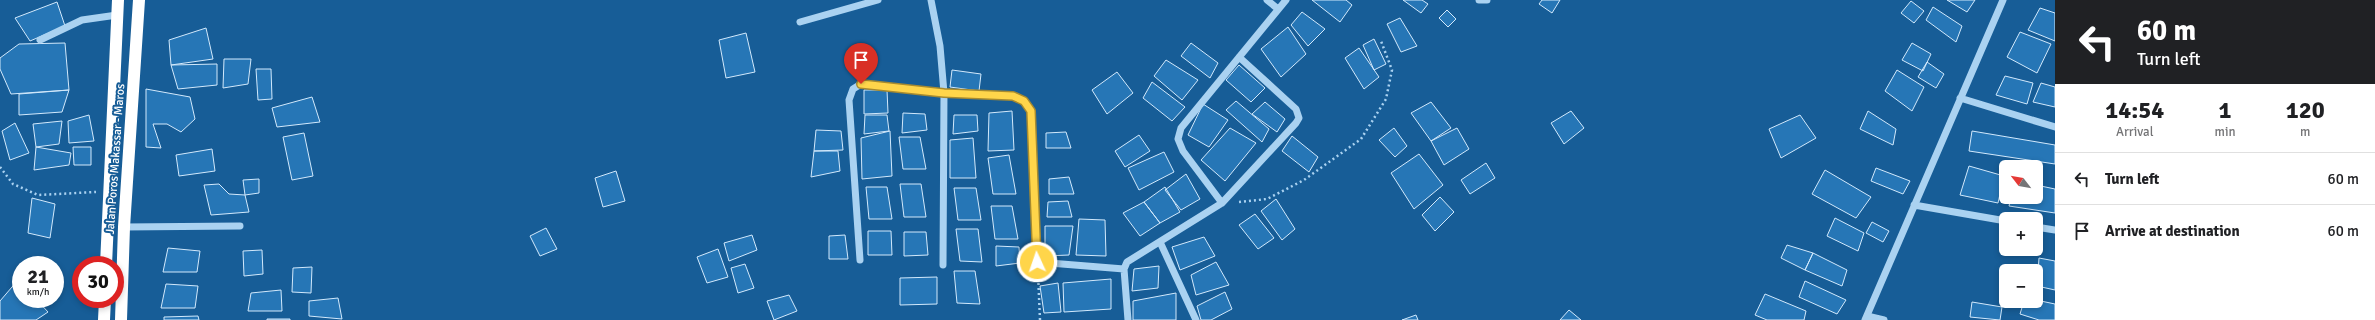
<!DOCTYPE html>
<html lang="en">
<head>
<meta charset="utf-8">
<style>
	:root { --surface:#fff; --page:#f6f6f6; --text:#202124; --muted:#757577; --line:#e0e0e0 }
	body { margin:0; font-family:Signika,sans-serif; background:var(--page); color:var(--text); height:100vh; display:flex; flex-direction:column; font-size:15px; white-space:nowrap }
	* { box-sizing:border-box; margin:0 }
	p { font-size:13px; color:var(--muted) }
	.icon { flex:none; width:22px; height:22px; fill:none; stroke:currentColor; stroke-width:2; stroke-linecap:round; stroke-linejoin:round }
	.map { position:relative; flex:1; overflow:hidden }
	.sheet { display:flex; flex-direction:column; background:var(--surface); width:320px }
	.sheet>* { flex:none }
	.guide { background:#202124; color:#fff; overflow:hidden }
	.needle { width:26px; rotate:301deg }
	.tools { position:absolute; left:1999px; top:160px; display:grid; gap:8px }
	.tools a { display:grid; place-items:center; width:44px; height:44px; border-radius:6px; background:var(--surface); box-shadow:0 2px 6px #0003; font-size:20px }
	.speed { position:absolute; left:12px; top:256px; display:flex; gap:8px; font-size:20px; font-weight:700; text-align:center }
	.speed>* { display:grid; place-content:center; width:52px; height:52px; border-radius:50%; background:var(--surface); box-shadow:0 2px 6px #0003; line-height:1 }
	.speed small { font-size:10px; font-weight:400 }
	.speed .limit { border:6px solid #d22; background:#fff; color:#111 }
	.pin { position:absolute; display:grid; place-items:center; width:34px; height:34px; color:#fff; margin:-41px -17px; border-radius:50% 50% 50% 0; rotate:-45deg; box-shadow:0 0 4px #0007 }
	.pin .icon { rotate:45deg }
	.me { position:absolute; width:44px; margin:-22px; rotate:357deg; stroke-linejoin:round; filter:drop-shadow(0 0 3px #0008) }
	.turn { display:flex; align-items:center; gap:14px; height:84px; padding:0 16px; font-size:18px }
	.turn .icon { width:52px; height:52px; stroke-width:2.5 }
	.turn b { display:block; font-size:28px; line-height:34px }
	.eta { display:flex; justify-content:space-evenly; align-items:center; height:68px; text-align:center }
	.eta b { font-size:24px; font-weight:700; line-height:28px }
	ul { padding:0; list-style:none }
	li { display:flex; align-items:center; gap:12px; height:52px; padding:0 16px; border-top:1px solid var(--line) }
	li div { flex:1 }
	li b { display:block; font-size:15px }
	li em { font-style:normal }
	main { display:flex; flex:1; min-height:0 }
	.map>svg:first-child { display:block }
	.building { fill:#2676b6; stroke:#d2e9fc }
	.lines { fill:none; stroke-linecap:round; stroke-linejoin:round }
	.path { stroke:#aad2f1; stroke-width:2.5; stroke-dasharray:2 3; stroke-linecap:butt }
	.minor { stroke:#aad2f1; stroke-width:7 }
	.highway { stroke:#fff; stroke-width:12 }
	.route-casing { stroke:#a68a30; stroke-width:10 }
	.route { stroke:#ffd54a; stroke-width:7 }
	.labels { text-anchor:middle; stroke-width:4; stroke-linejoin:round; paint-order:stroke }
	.street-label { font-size:12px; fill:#fff; stroke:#175d97 }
</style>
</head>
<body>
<main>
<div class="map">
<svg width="2055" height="320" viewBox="0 0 2055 320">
	<rect width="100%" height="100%" fill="#175d97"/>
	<!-- building -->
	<path class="building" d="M1312,0H1346L1352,5L1340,22Z
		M1403,0H1422L1428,4L1421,13Z
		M1542,0H1560L1552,13L1539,4Z
		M1947,0H1975L1967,12Z
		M1911,1L1924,11L1914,23L1901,13Z
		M57,2L65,26L30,41L15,18Z
		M1933,7L1962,26L1956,42L1926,20Z
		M2040,8L2055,13V41L2028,30Z
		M1447,10L1456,19L1448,27L1439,18Z
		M1302,12L1325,29L1308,46L1291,25Z
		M1400,18L1417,46L1401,52L1387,24Z
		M1288,27L1306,54L1281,77L1261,49Z
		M206,28L213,59L171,65L169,40Z
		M2020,32L2051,44L2037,73L2007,57Z
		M746,33L755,72L726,78L719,40Z
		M1374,39L1386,64L1374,70L1363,45Z
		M65,43L69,90L11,94L0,69V58L19,44Z
		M1191,43L1218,63L1210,78L1181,56Z
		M1912,43L1931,54L1923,71L1902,60Z
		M1359,48L1379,77L1364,89L1345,58Z
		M224,59H251L248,84L223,88Z
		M1166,60L1198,80L1182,100L1154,76Z
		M1927,62L1944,74L1936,88L1918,77Z
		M217,64V85L178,89L171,65Z
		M1239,65L1265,88L1251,102L1226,80Z
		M256,69H271L272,99L258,100Z
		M952,70L981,74L979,91L950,87Z
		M1897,70L1924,87L1912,111L1885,91Z
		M1117,72L1133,93L1107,114L1092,90Z
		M2005,76L2033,83L2027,104L1996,95Z
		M1152,82L1185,107L1172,121L1143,98Z
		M2041,83L2055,87V107L2033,102Z
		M146,89L190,97L195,119L181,132L167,124H153L161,148L146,147Z
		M69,90L62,112L19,115V94Z
		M864,90H887L888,113L864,114Z
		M312,97L320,122L277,127L272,108Z
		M1236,101L1269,129L1262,142L1226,110Z
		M1265,102L1285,119L1277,132L1252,114Z
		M1431,102L1451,128L1431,141L1411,113Z
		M1203,104L1228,120L1209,147L1188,135Z
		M1012,111L1014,150L988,151L989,113Z
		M1571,111L1584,128L1564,144L1551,123Z
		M1868,111L1896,129L1893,145L1860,129Z
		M903,113L925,114L927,130L902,133Z
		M89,115L94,141L69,143L68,121Z
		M865,115H887L889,131L864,134Z
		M954,115H977L978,131L953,134Z
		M1800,115L1816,138L1781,158L1769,129Z
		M62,121L59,144L36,147L33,124Z
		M15,123L29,153L10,160L2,131Z
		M1230,128L1256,143L1225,181L1201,160Z
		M1394,128L1407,146L1395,157L1379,140Z
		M1457,128L1469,149L1444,165L1431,141Z
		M816,130L841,131L843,150L814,151Z
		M890,131L892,176L862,179L861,138Z
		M1972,131L2055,145V164L1969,151Z
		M1066,132L1071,148H1046V133Z
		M304,133L313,176L292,180L283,137Z
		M1139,135L1150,151L1125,167L1115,151Z
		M1292,136L1318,157L1309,172L1282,151Z
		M899,137H920L926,169H903Z
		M973,138L976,178H950V140Z
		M36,147L71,153L69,165L34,170Z
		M73,147H91V165H74Z
		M212,149L215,171L179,176L176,155Z
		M814,151H838L840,171L811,177Z
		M1164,152L1174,172L1139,190L1128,168Z
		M1419,154L1443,185L1414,209L1391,173Z
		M1009,155L1016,194H993L988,158Z
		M1486,163L1495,178L1470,194L1461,180Z
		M1969,166L2004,176L1998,203L1960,195Z
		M1876,168L1910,181L1903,194L1871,181Z
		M1825,170L1871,197L1856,218L1812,194Z
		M616,171L625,201L603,207L595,178Z
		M1186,174L1200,199L1181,210L1165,190Z
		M1069,177L1074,194H1049V179Z
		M259,179V193L245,195L243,180Z
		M219,184L229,194L245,195L249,212L211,215L204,185Z
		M900,184H921L926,217H904Z
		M2036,185L2055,189V213L2009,206L2011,197H2036Z
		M866,187H887L892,219H869Z
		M1165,187L1180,212L1160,223L1144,202Z
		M954,188H976L981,220H958Z
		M1440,197L1454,212L1435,231L1422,215Z
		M32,198L55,204L50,238L28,233Z
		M1276,199L1295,229L1282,240L1261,211Z
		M1068,201L1072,217H1047L1048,202Z
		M1144,202L1160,223L1140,236L1123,213Z
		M991,206H1012L1018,239H995Z
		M1255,214L1274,238L1258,249L1239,225Z
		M1835,218L1864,233L1858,251L1827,236Z
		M1079,219L1105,220L1106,256L1076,255Z
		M1872,222L1889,231L1883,242L1866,233Z
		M1045,226H1073L1069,255L1045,256Z
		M546,228L557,249L540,256L530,236Z
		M956,229H978L982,262L960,261Z
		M868,231H891L892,255H868Z
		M904,232H926L928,255L904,256Z
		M752,235L757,250L729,261L724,243Z
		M845,235L848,259H829V236Z
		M1204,237L1215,256L1180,270L1172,247Z
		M1787,245L1813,253L1805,270L1781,258Z
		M996,246L1019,247L1020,263L996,266Z
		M168,248L200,251L197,272H163Z
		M718,249L728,277L707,283L697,257Z
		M262,250L263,274L244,276L243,251Z
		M1813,253L1847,270L1842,286L1805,270Z
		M2039,258L2055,261V290L2037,286Z
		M1216,262L1229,285L1196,295L1191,275Z
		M745,264L754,288L738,293L731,268Z
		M1159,266L1158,288L1132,291L1134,269Z
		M312,267L311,293L292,292L293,268Z
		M954,271H975L980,304L957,303Z
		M937,277V304L900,305V278Z
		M1111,279V309L1064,312L1063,283Z
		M18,280L21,283V299H36L48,312L36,320H0V301Z
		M1805,281L1846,300L1837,314L1799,297Z
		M1058,283L1061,312L1044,313L1040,286Z
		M166,284L198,286L195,308H161Z
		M281,290L282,311H248L251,293Z
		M1225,292L1232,309L1211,320H1201L1197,306Z
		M1176,293V320H1133V301Z
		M1765,294L1806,311L1804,320H1767L1755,315Z
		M789,295L797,311L774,320L767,301Z
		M338,298L342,319L309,316V301Z
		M2036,300L2055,304V320H2039L2020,314L2024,301Z
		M1972,302L2002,307L2000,320L1970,317Z
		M1569,310L1581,320H1560Z
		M1416,315L1418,320H1402Z
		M198,316L199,320H164V317Z
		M267,319H290V320H267Z"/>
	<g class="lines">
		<!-- path -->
		<path class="path" d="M0,167L13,184L38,195L96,192
			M1239,202L1267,199L1304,180L1361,139L1386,99L1392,70L1381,41
			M1038,273L1040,320"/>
		<!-- minor -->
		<path class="minor" d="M931,0L940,46L944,93L943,265
			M1267,0L1278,9
			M1479,0H1487
			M800,22L878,0
			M40,40L82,20L117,15
			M1960,98L2055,127
			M1222,203L1296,123L1299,118L1296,109L1239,57
			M1914,205L2006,221
			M124,227L240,226
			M2036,227L2055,230
			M1160,242L1196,320
			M860,260L849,100L853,89L861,84L944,93L1013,96L1025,101L1031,111L1037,262L1124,269
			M1867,316L1884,320
			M1128,320L1124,269L1127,262L1222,203L1183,151L1178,139L1181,128L1286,0
			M1865,320L2003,0"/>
		<!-- highway -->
		<path class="highway" d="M106,265L118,0
			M104,320L105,299
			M121,320L124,227L139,0"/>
	</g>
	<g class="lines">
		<defs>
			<path id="route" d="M861,84L944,93L1013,96L1024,101L1031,111L1037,262"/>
		</defs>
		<!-- route casing -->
		<use href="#route" class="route-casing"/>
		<!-- route -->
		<use href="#route" class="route"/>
	</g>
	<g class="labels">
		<!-- street labels -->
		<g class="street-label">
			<text transform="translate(115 159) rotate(-86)" y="4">Jalan Poros Makassar - Maros</text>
		</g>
	</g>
</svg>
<div class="tools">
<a><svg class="needle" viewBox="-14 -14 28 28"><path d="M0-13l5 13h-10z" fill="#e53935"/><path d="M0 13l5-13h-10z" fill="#757577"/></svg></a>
<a>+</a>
<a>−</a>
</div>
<div class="speed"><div>21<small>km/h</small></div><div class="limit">30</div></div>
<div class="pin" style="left:861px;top:84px;background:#d93025"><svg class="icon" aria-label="arrive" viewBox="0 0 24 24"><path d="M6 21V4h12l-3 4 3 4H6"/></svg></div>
<svg class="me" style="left:1037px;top:262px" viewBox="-20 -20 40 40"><circle r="17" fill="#ffd54a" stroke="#fff" stroke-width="3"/><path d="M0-11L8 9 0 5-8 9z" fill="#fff"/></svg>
</div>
<section class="sheet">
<div class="guide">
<div class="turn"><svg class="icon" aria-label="left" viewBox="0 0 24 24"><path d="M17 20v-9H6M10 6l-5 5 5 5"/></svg><div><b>60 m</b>Turn left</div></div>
</div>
<div class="eta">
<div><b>14:54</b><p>Arrival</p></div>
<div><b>1</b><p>min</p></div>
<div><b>120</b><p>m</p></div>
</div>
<ul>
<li><svg class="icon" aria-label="left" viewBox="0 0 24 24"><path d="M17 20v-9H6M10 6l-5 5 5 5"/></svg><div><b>Turn left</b></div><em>60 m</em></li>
<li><svg class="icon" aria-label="arrive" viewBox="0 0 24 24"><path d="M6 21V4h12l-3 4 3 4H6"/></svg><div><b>Arrive at destination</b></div><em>60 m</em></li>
</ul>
</section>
</main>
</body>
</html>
